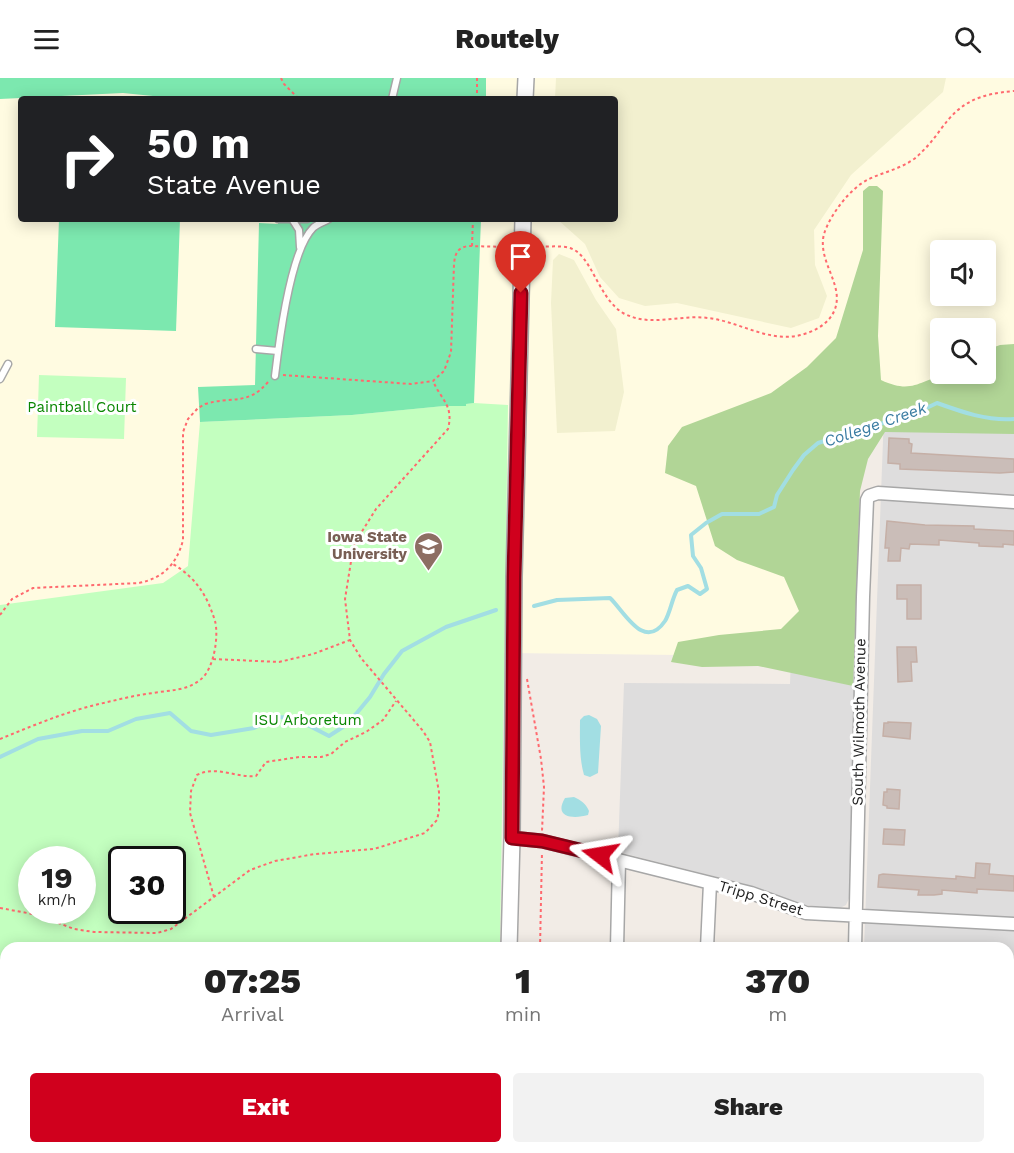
<!DOCTYPE html>
<html lang="en">
<head>
<meta charset="utf-8">
<style>
	:root { --surface:#fff; --page:#f2f2f2; --text:#222; --muted:#767676; --accent:#d0001d }
	body { margin:0; font-family:"Work Sans",sans-serif; background:var(--page); color:var(--text); height:100vh; display:flex; flex-direction:column; font-size:22px; white-space:nowrap }
	* { box-sizing:border-box; margin:0 }
	p { font-size:20px; color:var(--muted) }
	.icon { flex:none; width:33px; height:33px; fill:none; stroke:currentColor; stroke-width:2; stroke-linecap:round; stroke-linejoin:round }
	.map { position:relative; flex:1; overflow:hidden }
	.panel { position:absolute; left:0px; top:864px; width:1014px; height:212px; display:flex; flex-direction:column; background:var(--surface); border-radius:18px 18px 0 0; box-shadow:0 3px 15px #0003 }
	.panel>* { flex:none }
	.banner { position:absolute; left:18px; top:18px; width:600px; height:126px; border-radius:6px; box-shadow:0 3px 15px #0003; background:#202124; color:#fff; overflow:hidden }
	.controls { position:absolute; left:930px; top:162px; display:grid; gap:12px }
	.controls a { display:grid; place-items:center; width:66px; height:66px; border-radius:6px; background:var(--surface); box-shadow:0 3px 15px #0003; font-size:30px }
	.speed { position:absolute; left:18px; top:768px; display:flex; gap:12px; font-size:30px; font-weight:700; text-align:center }
	.speed>* { display:grid; place-content:center; width:78px; height:78px; border-radius:50%; background:var(--surface); box-shadow:0 3px 15px #0003; line-height:1 }
	.speed small { font-size:15px; font-weight:400 }
	.speed .limit { border:3px solid #111; border-radius:9px; background:#fff; color:#111 }
	.pin { position:absolute; display:grid; place-items:center; width:51px; height:51px; color:#fff; margin:-62px -26px; border-radius:50% 50% 50% 0; rotate:-45deg; box-shadow:0 0 6px #0007 }
	.pin .icon { rotate:45deg }
	.me { position:absolute; width:66px; margin:-33px; rotate:284deg; stroke-linejoin:round; filter:drop-shadow(0 0 4px #0008) }
	.turn { display:flex; align-items:center; gap:21px; height:126px; padding:0 30px; font-size:27px }
	.turn .icon { width:78px; height:78px; stroke-width:2.5 }
	.turn b { display:block; font-size:42px; line-height:51px }
	.eta { display:flex; justify-content:space-evenly; align-items:center; height:102px; text-align:center }
	.eta b { font-size:36px; font-weight:800; line-height:42px }
	.primary-button { display:flex; gap:12px; margin-top:auto; padding:12px 30px }
	.primary-button a { flex:1; height:69px; border-radius:6px; background:var(--accent); color:#fff; font-size:24px; font-weight:800; line-height:69px; text-align:center }
	.primary-button a+a { background:var(--page); color:var(--text) }
	header { display:flex; justify-content:space-between; align-items:center; height:78px; padding:0 30px; background:var(--surface); font-size:27px; font-weight:800 }
	.map>svg:first-child { display:block }
	.residential { fill:#dedddd }
	.education { fill:#fffbe1; fill-rule:evenodd }
	.farmland { fill:#f2f0cf }
	.forest { fill:#b1d596 }
	.park { fill:#c3ffbf; fill-rule:evenodd }
	.pitch { fill:#7ce8af }
	.water { fill:#a2dee3 }
	.lines { fill:none; stroke-linecap:round; stroke-linejoin:round }
	.stream { stroke:#a2dee3; stroke-width:4 }
	.building { fill:#cabdb8; stroke:#c5afa6; stroke-width:1.5 }
	.service-casing { stroke:#a7a7a7; stroke-width:9 }
	.minor-casing { stroke:#a7a7a7; stroke-width:15 }
	.tertiary-casing { stroke:#a7a7a7; stroke-width:18 }
	.path { stroke:#ff696e; stroke-width:2; stroke-dasharray:3 3; stroke-linecap:butt }
	.service { stroke:#fff; stroke-width:6 }
	.minor { stroke:#fff; stroke-width:12 }
	.tertiary { stroke:#fff; stroke-width:15 }
	.route-casing { stroke:#870013; stroke-width:15 }
	.route { stroke:#d0001d; stroke-width:10 }
	.labels { text-anchor:middle; stroke-width:6; stroke-linejoin:round; paint-order:stroke }
	.park-label { font-size:15px; fill:#088601; stroke:#fff }
	.education-label { font-size:15px; font-weight:bold; fill:#785e54; stroke:#fff; text-anchor:end }
	.street-label { font-size:15px; fill:#202020; stroke:#fff }
	.water-label { font-size:16px; font-style:italic; fill:#3a7ca2; stroke:#fff }
</style>
</head>
<body>
<header><svg class="icon" aria-label="menu" viewBox="0 0 24 24"><path d="M4 6h16M4 12h16M4 18h16"/></svg>Routely<svg class="icon" aria-label="search" viewBox="0 0 24 24"><circle cx="10" cy="10" r="6"/><path d="M15 15l6 6"/></svg></header>
<div class="map">
<svg width="1014" height="1075" viewBox="0 0 1014 1075">
	<rect width="100%" height="100%" fill="#f2ece6"/>
	<!-- residential -->
	<path class="residential" d="M884,336L1014,343V1075H857L858,1070H1008V870H864Z
		M791,578H855L851,816L846,827L840,830L803,827L745,806L618,774L624,605L790,606Z
		M0,883H6V971H0Z
		M10,1070H496V1075H10Z
		M511,1070H844V1075H511Z"/>
	<!-- education -->
	<path class="education" d="M0,0H1014V343L884,336L862,358L850,579L503,575L500,870H6L0,883ZM21,21H615V141H21ZM940,172H986V218H940ZM940,250H986V296H940ZM32,782H82V832H32ZM122,782H172V832H122Z"/>
	<!-- farmland -->
	<path class="farmland" d="M556,0H946L943,14L851,97L814,152L815,187L827,218L819,240L791,250L677,225L645,228L619,220L600,199L585,166L557,141H615V21H555Z
		M559,176L574,182L596,222L616,251L624,314L615,353L557,355L551,225L553,182Z"/>
	<!-- forest -->
	<path class="forest" d="M869,108H877L883,113L878,258L881,302C913,317 919,302 948,296C959,293 974,296 986,296V272L1000,267L1014,266V356L885,354L868,381L860,413L853,608L758,588L702,589L671,584L678,564L719,557L781,551L799,533L784,499L737,482L715,468L696,408L665,395L668,368L682,349L771,315L807,289L836,260L863,172V113Z"/>
	<!-- park -->
	<path class="park" d="M39,297L126,300L124,361L37,359Z
		M474,325L508,327L500,870H6V883H0V527L163,505L188,488L200,344L352,337ZM32,782H82V832H32ZM122,782H172V832H122Z"/>
	<!-- pitch -->
	<path class="pitch" d="M0,0H486V21H183L123,15L0,21Z
		M59,141H180L176,253L55,249Z
		M278,141H481L474,325L466,326V328H444L352,337L200,344L198,309L255,307L259,145L278,146Z"/>
	<!-- water -->
	<path class="water" d="M589,637L597,641L601,648L598,695L590,699L584,697C579,680 580,660 580,642L584,638Z
		M574,719C581,722 586,726 589,733L588,737C574,741 553,740 565,720Z"/>
	<g class="lines">
		<!-- stream -->
		<path class="stream" d="M534,528L557,522L610,520C624,533 644,574 665,543C670,535 672,521 677,512L688,508L700,516L707,511L701,490L693,478L691,457L706,445L722,436H759L774,429L777,417L793,392L804,377L818,365L916,335L937,325C962,334 987,343 1014,341
			M0,679L38,661L82,653H108L136,641L170,635L191,653L211,657L254,650L277,639L294,640L329,658L343,649L356,636L370,619L384,596L402,573L446,549L496,532"/>
	</g>
	<!-- building -->
	<path class="building" d="M889,360L909,361V365L912,366L911,375L1014,381V394L1000,395L900,391V386L888,385Z
		M887,443L925,447L974,448V451L1014,453V467L1003,466V469L979,468V465L939,462V467L910,466L909,471L901,470L900,483H888L889,470H885Z
		M897,507H921V541H907V521H897Z
		M897,569H916L917,584H911L912,603L898,604Z
		M888,644L911,645L910,661L883,658L884,645H888Z
		M887,711L900,712L899,731L887,730V728L883,727L884,714H887Z
		M884,751L905,752L904,767L883,766Z
		M976,785L990,786L989,796L1014,798V813L977,811V815L942,812V816L934,817H918L919,812L878,809L879,797L883,796L956,801V798L975,800Z"/>
	<g class="lines">
		<defs>
			<path id="service" d="M392,21L397,0
				M278,141H307
				M292,141L299,152L300,169
				M256,271L278,273
				M275,298C279,264 290,173 313,150C317,146 324,144 329,141
				M0,301L8,286"/>
			<path id="minor" d="M512,760L542,763L751,815L806,835L1014,846
				M617,870L619,782
				M707,870L710,805
				M855,870L863,519L867,422L869,418L878,415L1014,424
				M0,1074L2,980
				M607,1075V1070
				M848,1075L849,1070"/>
			<path id="tertiary" d="M525,21L526,0
				M509,870L512,760L514,499L523,141
				M503,1075V1070"/>
		</defs>
		<!-- service casing -->
		<use href="#service" class="service-casing"/>
		<!-- minor casing -->
		<use href="#minor" class="minor-casing"/>
		<!-- tertiary casing -->
		<use href="#tertiary" class="tertiary-casing"/>
		<!-- path -->
		<path class="path" d="M281,0L284,6L299,21
			M477,21V0
			M472,168L473,141
			M534,169C545,169 559,167 570,170C592,177 598,220 623,235C651,250 679,236 708,240C737,243 766,263 796,258C812,255 829,247 835,231C844,206 817,183 824,156C830,137 850,110 869,101C884,94 900,91 914,81C925,72 933,62 941,51C961,23 980,16 1014,13
			M283,297L411,306L433,303L444,293L451,274L454,186C455,176 457,170 468,168L510,169
			M0,537L12,521L33,510L139,505C163,500 177,486 183,462V354L188,341L198,330L205,326C231,318 248,328 268,304
			M213,581L279,584L313,576L350,562
			M527,601L541,681L544,709L542,753
			M0,661C32,648 65,634 99,626C117,622 135,617 153,615C170,612 186,613 200,602C214,592 219,558 215,543C207,517 196,500 173,486
			M214,819L190,735L191,713L197,697C216,687 236,700 256,698L266,684L299,679H321L331,676L345,664L366,654L383,642L396,623
			M0,830L38,837L74,851L94,854L157,855L171,851L250,792L275,783L315,776L374,771L425,755L437,742L439,733V714L430,664L423,653L361,580L350,562L345,521L353,471L356,463L376,431L448,351C454,327 441,322 433,303
			M540,870L542,774
			M1008,1027H1014"/>
		<!-- service -->
		<use href="#service" class="service"/>
		<!-- minor -->
		<use href="#minor" class="minor"/>
		<!-- tertiary -->
		<use href="#tertiary" class="tertiary"/>
	</g>
	<g class="lines">
		<defs>
			<path id="route" d="M521,215L514,499L512,760L542,763L600,777"/>
		</defs>
		<!-- route casing -->
		<use href="#route" class="route-casing"/>
		<!-- route -->
		<use href="#route" class="route"/>
	</g>
	<!-- icons -->
	<defs>
		<symbol id="university-pin" viewBox="-11 -11 22 30"><path d="M0 17L-7.5 6A9.5 9.5 0 1 1 7.5 6Z" fill="#8d6e63" stroke="#fff"/><path d="M0-5L7-2L0 1L-7-2ZM-4 1L0 2.5L4 1V4Q0 6-4 4Z" fill="#fff"/></symbol>
	</defs>
	<g fill-rule="evenodd">
		<use href="#university-pin" x="412" y="452" width="33" height="45"/>
	</g>
	<g class="labels">
		<!-- park labels -->
		<g class="park-label">
			<text x="82" y="334">Paintball Court</text>
			<text x="308" y="647">ISU Arboretum</text>
		</g>
		<!-- education labels -->
		<g class="education-label">
			<text x="407" y="464">Iowa State<tspan x="407" dy="17">University</tspan></text>
		</g>
		<!-- street labels -->
		<g class="street-label">
			<text transform="translate(859 644) rotate(-89)" y="5">South Wilmoth Avenue</text>
			<text transform="translate(761 820) rotate(17)" y="5">Tripp Street</text>
		</g>
		<!-- water labels -->
		<g class="water-label">
			<text transform="translate(875 346) rotate(-19)" y="6">College Creek</text>
		</g>
	</g>
</svg>
<div class="controls">
<a><svg class="icon" aria-label="sound" viewBox="0 0 24 24"><path d="M4 9h4l5-4v14l-5-4H4zM17 9q2 3 0 6"/></svg></a>
<a><svg class="icon" aria-label="search" viewBox="0 0 24 24"><circle cx="10" cy="10" r="6"/><path d="M15 15l6 6"/></svg></a>
</div>
<div class="speed"><div>19<small>km/h</small></div><div class="limit">30</div></div>
<div class="pin" style="left:521px;top:215px;background:#d93025"><svg class="icon" aria-label="arrive" viewBox="0 0 24 24"><path d="M6 21V4h12l-3 4 3 4H6"/></svg></div>
<svg class="me" style="left:600px;top:777px" viewBox="-20 -20 40 40"><path d="M0-17L14 15 0 8-14 15z" fill="#d0001d" stroke="#fff" stroke-width="4"/></svg>
<div class="banner">
<div class="turn"><svg class="icon" aria-label="right" viewBox="0 0 24 24"><path d="M7 20v-9h11M14 6l5 5-5 5"/></svg><div><b>50 m</b>State Avenue</div></div>
</div>
<section class="panel">
<div class="eta">
<div><b>07:25</b><p>Arrival</p></div>
<div><b>1</b><p>min</p></div>
<div><b>370</b><p>m</p></div>
</div>
<div class="primary-button"><a>Exit</a><a>Share</a></div>
</section>
</div>
</body>
</html>
